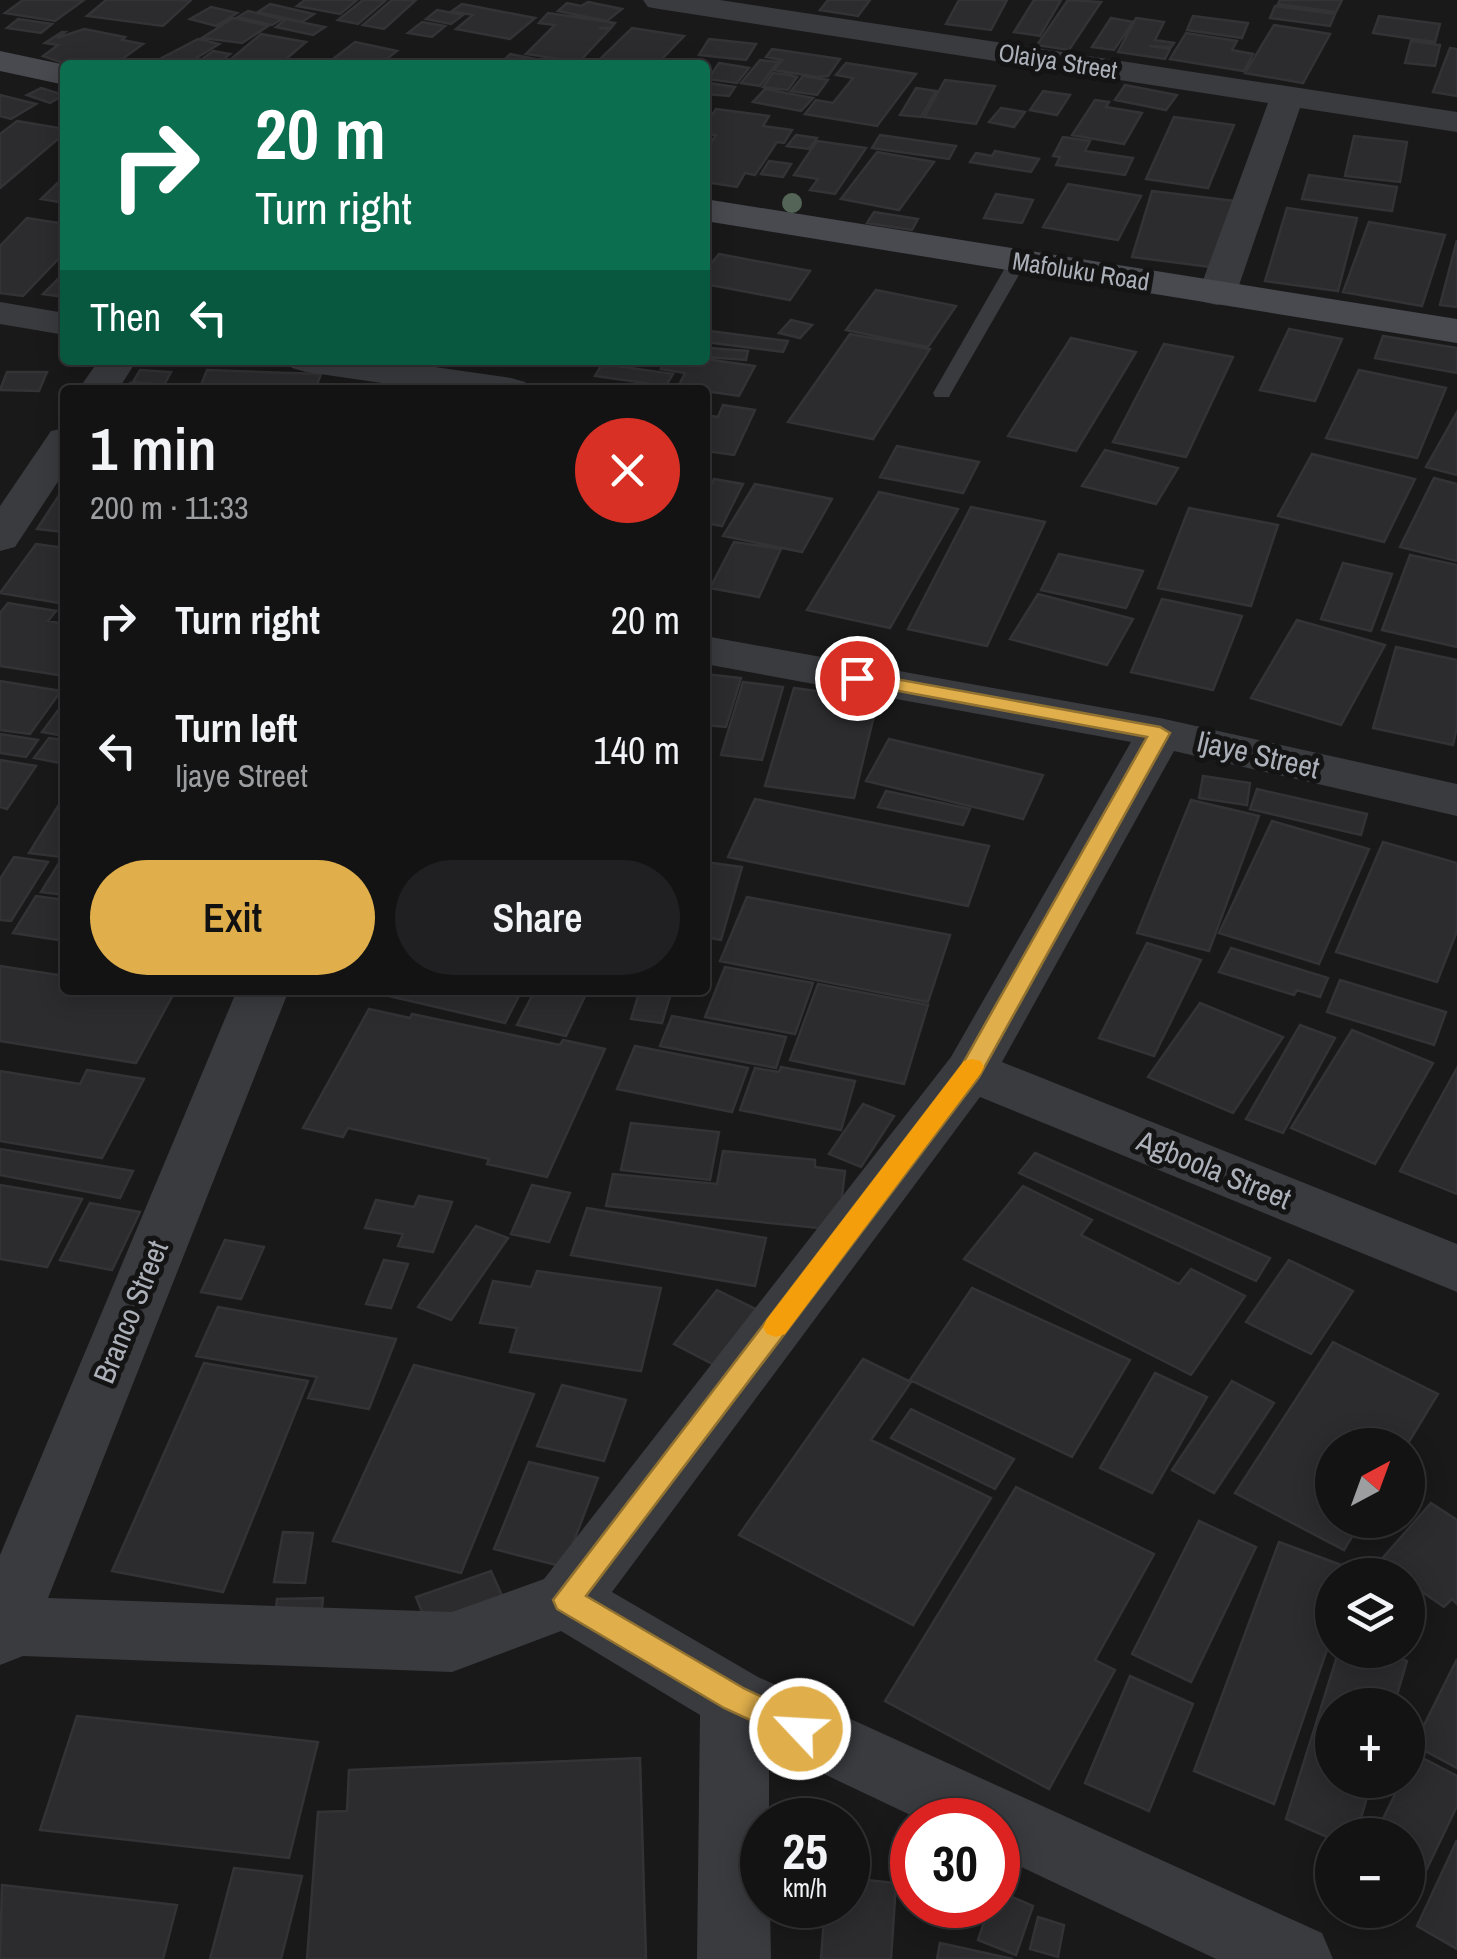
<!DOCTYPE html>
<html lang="en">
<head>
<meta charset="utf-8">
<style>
	:root { --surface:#131314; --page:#202022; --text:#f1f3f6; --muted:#9d9ea0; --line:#323234; --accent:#e0af4b }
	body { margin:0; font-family:"Archivo Narrow",sans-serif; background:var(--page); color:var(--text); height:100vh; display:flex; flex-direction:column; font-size:38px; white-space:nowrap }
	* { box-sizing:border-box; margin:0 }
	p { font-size:32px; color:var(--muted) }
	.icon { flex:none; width:55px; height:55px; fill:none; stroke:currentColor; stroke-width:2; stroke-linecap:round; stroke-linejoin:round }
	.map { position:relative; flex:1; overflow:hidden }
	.side { position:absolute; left:60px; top:385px; width:650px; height:610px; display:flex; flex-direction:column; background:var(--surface); border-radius:10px; box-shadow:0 5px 25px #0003,0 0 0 2px var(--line) }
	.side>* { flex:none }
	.hud { position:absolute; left:60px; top:60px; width:650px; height:305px; border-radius:10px; box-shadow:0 5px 25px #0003,0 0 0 2px var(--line); background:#0b6e4f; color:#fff; overflow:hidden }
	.needle { width:65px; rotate:41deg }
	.buttons { position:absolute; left:1315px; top:1428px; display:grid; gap:20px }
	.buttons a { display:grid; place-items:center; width:110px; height:110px; border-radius:50%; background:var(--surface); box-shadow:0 5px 25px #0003,0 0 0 2px var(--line); font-size:50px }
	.speed { position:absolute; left:740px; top:1798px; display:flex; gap:20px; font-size:50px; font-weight:700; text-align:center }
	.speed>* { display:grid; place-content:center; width:130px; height:130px; border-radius:50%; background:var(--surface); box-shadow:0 5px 25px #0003,0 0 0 2px var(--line); line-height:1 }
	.speed small { font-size:25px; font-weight:400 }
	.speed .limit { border:15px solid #d22; background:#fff; color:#111 }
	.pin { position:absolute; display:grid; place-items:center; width:85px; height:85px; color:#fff; margin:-42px; border:5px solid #fff; border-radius:50%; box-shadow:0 2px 10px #0007 }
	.me { position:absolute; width:110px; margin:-55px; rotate:295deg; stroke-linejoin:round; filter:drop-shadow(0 0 8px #0008) }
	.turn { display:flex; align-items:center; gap:35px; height:210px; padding:0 30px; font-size:45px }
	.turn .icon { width:130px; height:130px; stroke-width:2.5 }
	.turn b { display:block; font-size:70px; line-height:85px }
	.then { display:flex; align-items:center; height:95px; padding:0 30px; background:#0003; gap:20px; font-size:38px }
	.round { display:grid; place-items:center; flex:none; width:105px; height:105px; border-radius:52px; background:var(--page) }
	.overview { display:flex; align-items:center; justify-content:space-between; height:170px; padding:0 30px }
	h1 { font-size:60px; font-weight:600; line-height:75px }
	.primary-button { display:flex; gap:20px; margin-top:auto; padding:20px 30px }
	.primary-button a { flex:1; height:115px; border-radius:60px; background:var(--accent); color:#111; font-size:40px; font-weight:600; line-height:115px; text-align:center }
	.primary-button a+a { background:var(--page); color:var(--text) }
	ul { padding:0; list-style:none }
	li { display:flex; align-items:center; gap:30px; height:130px; padding:0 30px }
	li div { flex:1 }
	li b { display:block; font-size:38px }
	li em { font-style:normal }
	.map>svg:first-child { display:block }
	.building { fill:#2c2c2e; stroke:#333336; stroke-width:2.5 }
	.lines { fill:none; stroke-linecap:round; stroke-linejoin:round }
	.lane { fill:#3a3b3f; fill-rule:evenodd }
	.street { fill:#3a3b3f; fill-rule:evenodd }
	.secondary { fill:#484a4f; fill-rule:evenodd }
	.tree { fill:#546456 }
	.route { fill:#e0af4b; stroke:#927231; stroke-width:2.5 }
	.slow { fill:#f59e0b }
	.labels { text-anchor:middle; stroke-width:10; stroke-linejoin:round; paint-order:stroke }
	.far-street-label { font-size:25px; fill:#acb0b9; stroke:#141415 }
	.street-label { font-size:30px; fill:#acb0b9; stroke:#141415 }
</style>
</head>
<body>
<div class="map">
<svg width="1457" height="1959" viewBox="0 0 1457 1959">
	<rect width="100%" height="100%" fill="#19191a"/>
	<!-- building -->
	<path class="building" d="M23,0H84L55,21L5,13Z
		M106,0H180L190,1L163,26L87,16Z
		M305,0H357L340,14L297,6Z
		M363,0H386L358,24L338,20Z
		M392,0H416L384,29L363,25Z
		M828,0H870L858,16L820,10Z
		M959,0H1007L991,30L946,24Z
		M1034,0H1061L1040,36L1014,32Z
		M1068,0L1101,2L1069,50L1037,45Z
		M1280,0H1342L1336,12L1278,4Z
		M588,2L622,9L607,21L558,11L567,3L581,6Z
		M270,4L314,14L302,22L258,12Z
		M462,4L535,18L510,39L456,29L473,15L452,11Z
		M1275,6L1335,14L1330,26L1270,18Z
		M211,7L237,13L216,26L190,19Z
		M437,10L463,15L451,24L426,19Z
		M248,11L282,19L272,25L238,17Z
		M548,13L615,23L611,28H599L610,29L579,62L526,54L555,25L539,23Z
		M1193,16L1248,23L1242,38L1187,30Z
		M1379,16L1440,24L1435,42L1373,33Z
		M233,18L268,26L242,43L202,38Z
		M1111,18L1133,22L1114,50L1092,47Z
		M1136,18L1164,22L1155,40L1174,43L1171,47L1149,46L1170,49L1165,59L1118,52Z
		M18,19L52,24L41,33L7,28Z
		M286,19L325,27L313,35L276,27Z
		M422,22L445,26L432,37L408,33Z
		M1274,25L1330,34L1303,83L1245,73Z
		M632,28L684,36L656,65H594Z
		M84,29L125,37L122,40L143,44L114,65L82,61L69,65L43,56L58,45L45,43L62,32H65L57,38Z
		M1186,33L1237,41L1232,50L1253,54L1244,71L1170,59Z
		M261,34L306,42L279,65H224Z
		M198,39L219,44L185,65H148Z
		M709,39L756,44L746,60L699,55Z
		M1411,41L1440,45L1435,66L1405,63Z
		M355,42L397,51L379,65H325Z
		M1450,48L1457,49V96L1433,92Z
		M772,49L840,59L828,76L817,77L774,70L782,60L766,57Z
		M213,51L230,54L216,65H194Z
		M510,54L566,65L500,64Z
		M760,60L778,62L760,86L741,83Z
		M719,63L749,68L737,83L708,79Z
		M846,63L916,74L877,126L805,114L816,100L833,103L853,78L836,75Z
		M773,73L789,75L797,77L788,90L763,87Z
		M803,76L828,80L817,95L791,91Z
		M945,80L995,86L976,124L924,117Z
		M709,83L735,87L729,96L705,94Z
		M1125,85L1177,95L1166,110L1115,100Z
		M41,88L64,95L50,103L27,95Z
		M916,88L936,91L921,117L900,115Z
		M765,89L813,98L801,111L753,102Z
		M1043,91L1070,95L1057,115L1030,110Z
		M0,95L36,104L11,119L0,116Z
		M1095,100L1109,102L1106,107L1142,113L1124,144L1072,135Z
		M1001,108L1025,112L1014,127L989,122Z
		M716,109L769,116L763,126L792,130L784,143L777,142L755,175L745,173L737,187L705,182V151L716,135L705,134V125Z
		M1174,117L1234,125L1208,188L1146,179Z
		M17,121L65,129V133L0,188V134Z
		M796,135L817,138L809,149L787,146Z
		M880,135L956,146L949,159L872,148Z
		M1354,136L1407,142L1400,182L1345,176Z
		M1063,137L1090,141L1085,151L1133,158L1125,175L1056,165L1060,157L1053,156Z
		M817,141L866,148L835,194L810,190L818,179L794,175Z
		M995,151L1039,159L1031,172L970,162L976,153L992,156Z
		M877,152L934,162L899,210L841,199Z
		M769,161L791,164L783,177L761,174Z
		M1309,175L1397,187L1392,211L1302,199Z
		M65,176V203L41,199Z
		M1068,184L1141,196L1118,240L1043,227Z
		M1152,191L1236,201L1219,268L1132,257Z
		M996,194L1033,200L1022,223L984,218Z
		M1287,208L1357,218L1338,291L1265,281Z
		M874,212L918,219L912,230L867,223Z
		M27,218L65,224V252L23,296L0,293V246Z
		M1369,222L1445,235L1422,306L1343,292Z
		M1457,240V307L1440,305Z
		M719,254L810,271L790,300L705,284V271Z
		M59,278H65V297L43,294Z
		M876,290L956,306L928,347L846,330Z
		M791,320L812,325L800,338L779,333Z
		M1289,329L1342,339L1315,401L1260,390Z
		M710,331L788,341L783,352L705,342Z
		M850,334L930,349L873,439L788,422Z
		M1383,336L1457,348V373L1375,358Z
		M1071,338L1136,352L1076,451L1008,436Z
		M1164,344L1233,357L1186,457L1113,442Z
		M709,348L748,351L746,360L707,357Z
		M705,359L755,366L739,396L678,387L685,373L661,369L666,360Z
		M602,364L673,374L666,386L595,376Z
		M140,370L171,372L164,385L133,382Z
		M207,370L321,374L315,390H199Z
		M1359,370L1446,388L1417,458L1326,438Z
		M7,372H47L39,391L0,390Z
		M130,383L193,389L126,390Z
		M723,405L755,410L734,455L705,451V415L718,417Z
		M1457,412V475L1426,467Z
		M897,446L979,462L963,493L880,477Z
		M1105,450L1178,468L1156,504L1082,486Z
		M1312,454L1415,479L1384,542L1278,516Z
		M1434,478L1457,484V561L1400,547Z
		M714,479L743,484L722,526L705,523V496Z
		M755,484L832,499L802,552L723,536Z
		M879,492L958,509L890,628L807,610Z
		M60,494L65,495V532L37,529Z
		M971,507L1045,522L987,646L908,629Z
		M1189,508L1278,525L1251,606L1158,588Z
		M734,542L781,549L759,597L710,588Z
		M36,544L65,548V604L0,593Z
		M1059,554L1143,571L1126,608L1041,590Z
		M1410,555L1457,565V647L1382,630Z
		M1343,563L1392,574L1371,631L1321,619Z
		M1038,594L1133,619L1107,665L1010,639Z
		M1162,599L1242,616L1213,690L1131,672Z
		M8,603L56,611L48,621L65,624V676L0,666V613Z
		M1297,620L1385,645L1341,725L1251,698Z
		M1396,647L1457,660V727L1453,745L1373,728Z
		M705,674L741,678L726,727L705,725Z
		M0,681L61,691L30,734L0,730Z
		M743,682L783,687L762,760L721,755Z
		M794,688L878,699L854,798L765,786Z
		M65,701V736L42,732Z
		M0,734L38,740L26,757L0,753Z
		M49,738L65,740V764L34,758Z
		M889,739L1043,775L1023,819L866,781Z
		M0,760L36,766L7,809L0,807Z
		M1203,776L1250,783L1247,805L1199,798Z
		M1257,789L1367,814L1361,835L1250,809Z
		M886,791L970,809L963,825L878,807Z
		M65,795V851L61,857L29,853Z
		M755,799L989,846L968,906L728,857Z
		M1191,800L1259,816L1209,951L1137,933Z
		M1272,821L1369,849L1319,964L1219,933Z
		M1383,842L1457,863V931L1437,982L1336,952Z
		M14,857L48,862L11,921L0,920V879Z
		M705,862L742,867L721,940L705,937Z
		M59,863H65V895L41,892Z
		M36,896L65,900V941L13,933Z
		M747,897L950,935L928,1002L720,961Z
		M1147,943L1201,960L1154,1056L1099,1038Z
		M1231,948L1328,978L1320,997L1297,990L1294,995L1219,972Z
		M0,966L65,976V990L174,993L136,1063L0,1041Z
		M725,967L813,983L795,1034L705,1017Z
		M1340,980L1446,1012L1434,1045L1327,1012Z
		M818,984L928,1005L904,1084L790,1060Z
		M363,990H522L505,1023Z
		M535,990H588L566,1036L517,1025Z
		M640,990H672L662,1023L631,1019Z
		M1200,1003L1283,1037L1233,1113L1148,1077Z
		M369,1009L410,1018L412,1014L560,1045L563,1040L605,1049L547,1177L487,1164L489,1159L348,1128L343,1137L303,1128Z
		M672,1016L786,1037L776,1068L660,1046Z
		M1300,1025L1335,1038L1283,1133L1246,1119Z
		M1352,1030L1433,1063L1375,1164L1291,1128Z
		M635,1046L748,1068L732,1112L617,1089Z
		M781,1067L855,1081L841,1130L740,1110L755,1068L779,1072Z
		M1457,1068V1194L1400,1171Z
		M87,1070L144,1079L102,1158L0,1141V1071L80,1084Z
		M863,1104L894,1116L861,1167L829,1154Z
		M631,1123L719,1132L710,1180L621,1170Z
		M0,1149L133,1171L120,1198L0,1175Z
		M723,1151L815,1160V1167L845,1171L838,1230L606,1206L613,1174L717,1184Z
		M1035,1153L1270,1258L1256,1281L1019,1173Z
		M0,1185L82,1199L47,1267L0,1259Z
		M532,1185L570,1193L549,1242L511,1234Z
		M1023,1186L1092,1220L1081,1235L1179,1284L1191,1269L1245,1296L1191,1375L964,1259Z
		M419,1196L452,1202L433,1252L398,1246L403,1234L365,1228L376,1200L414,1207Z
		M90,1203L140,1212L112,1270L60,1260Z
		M587,1208L766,1238L755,1286L571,1255Z
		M476,1226L508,1238L451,1320L418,1307Z
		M225,1240L264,1247L241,1299L201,1292Z
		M384,1260L408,1264L391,1308L366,1304Z
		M1289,1260L1353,1291L1311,1354L1246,1322Z
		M537,1271L661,1288L641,1371L510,1352L517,1328L480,1323L493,1281L531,1287Z
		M972,1288L1130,1360L1072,1457L910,1380Z
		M717,1290L766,1314L722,1369L674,1344Z
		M218,1307L396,1339L369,1409L308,1398L317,1377L196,1356Z
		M1333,1342L1438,1394L1407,1445H1332V1520H1362L1344,1550L1235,1493Z
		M863,1359L911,1382L871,1440L991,1498L913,1625L739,1535Z
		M204,1363L308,1381L223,1592L112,1571Z
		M414,1365L534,1394L461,1573L333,1541Z
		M1155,1373L1207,1397L1152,1493L1100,1468Z
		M1232,1381L1274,1403L1214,1493L1172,1470Z
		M562,1385L626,1400L604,1461L537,1446Z
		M911,1409L1014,1459L995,1489L891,1438Z
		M529,1462L598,1478L564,1567L494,1549Z
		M1016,1487L1154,1554L1095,1660L1115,1670L1049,1789L885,1701Z
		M1431,1503L1457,1520V1604L1452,1599L1444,1607L1408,1582V1575H1398L1379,1562Z
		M1199,1521L1256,1547L1191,1682L1132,1654Z
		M283,1532L313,1533L305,1583L274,1582Z
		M1279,1542L1355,1570L1353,1575H1332V1635L1274,1804L1194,1771Z
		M491,1571L504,1600L428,1627L416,1597Z
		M323,1598L321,1617L275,1618L277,1599Z
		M1339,1650H1377L1407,1661L1394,1705H1332V1780H1372L1356,1835H1332V1839L1286,1819Z
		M1457,1659V1768L1414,1745Z
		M1130,1676L1193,1704L1149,1811L1085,1783Z
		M77,1716L318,1742L289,1858L40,1830Z
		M1415,1754L1457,1776V1806L1424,1875L1408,1865V1835H1375L1402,1780H1408V1769Z
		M640,1758L646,1959H307L318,1812L347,1811L349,1770Z
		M1457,1840V1949L1417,1926Z
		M234,1868L302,1876L281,1959H210Z
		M848,1878L896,1883L891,1959H821L825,1905H848Z
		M2,1885L177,1905L163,1959H0Z
		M998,1891L1033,1906L1016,1955L978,1940L990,1905H998Z
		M1038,1917L1064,1925L1058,1957L1030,1949Z
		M940,1943L1013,1959H937Z"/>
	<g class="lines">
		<!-- lane -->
		<path class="lane" d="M1018,256L1027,261L951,393L949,397H935L933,393L1009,261Z"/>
		<!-- street -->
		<path class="street" d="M643,0H720L1457,112V132L1300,108L1236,294L1230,302L1217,305L1204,302L1198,294L1268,103L659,9L648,7Z
			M0,302L65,313V335L0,324Z
			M99,360H137L118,390H78Z
			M287,360H386L511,378L525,382L531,390H430L306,372L292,368Z
			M65,428V471L15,547L0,551V506L51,431Z
			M705,636L1160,718L1457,784V816L1174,751L1002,1062L1457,1244V1292L980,1097L612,1592L758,1677L1322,1933L1333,1959H1216L998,1856V1820H921L769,1748V1820H762V1905H770L771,1959H697L700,1715L561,1631L452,1672L23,1656L0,1665V1555L237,990H289L48,1598L452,1612L544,1579L951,1057L1131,742L705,664Z"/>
		<!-- secondary -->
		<path class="secondary" d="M0,51L66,65L65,85L0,71Z
			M705,199L1457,319V343L705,221Z"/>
	</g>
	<!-- trees -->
	<circle class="tree" cx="792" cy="203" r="10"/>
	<!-- route -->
	<path class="route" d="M857,672L1160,727L1170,733L979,1077L586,1596L745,1689L810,1719L815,1729L810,1739L800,1743L724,1708L557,1609L553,1600L962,1065L1147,737L850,682V673Z"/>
	<!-- slow -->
	<path class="slow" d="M972,1059L981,1061L984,1067L981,1073L785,1334L776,1337L767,1334L763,1327L767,1319L964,1061Z"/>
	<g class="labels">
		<!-- far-street labels -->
		<g class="far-street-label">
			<text transform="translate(1058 61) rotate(9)" y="9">Olaiya Street</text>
			<text transform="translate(1081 271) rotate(9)" y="9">Mafoluku Road</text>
		</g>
		<!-- street labels -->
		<g class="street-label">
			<text transform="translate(1258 755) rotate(13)" y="10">Ijaye Street</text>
			<text transform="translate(1214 1170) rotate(22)" y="10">Agboola Street</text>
			<text transform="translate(131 1312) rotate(-68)" y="10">Branco Street</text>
		</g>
	</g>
</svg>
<div class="buttons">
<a><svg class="needle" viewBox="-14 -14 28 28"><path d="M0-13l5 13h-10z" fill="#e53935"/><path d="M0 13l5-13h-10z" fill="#9d9ea0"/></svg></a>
<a><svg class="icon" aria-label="layers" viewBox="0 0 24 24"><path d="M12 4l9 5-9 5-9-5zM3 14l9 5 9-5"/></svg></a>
<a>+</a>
<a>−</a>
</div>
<div class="speed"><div>25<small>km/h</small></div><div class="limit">30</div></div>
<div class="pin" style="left:857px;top:678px;background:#d93025"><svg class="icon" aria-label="arrive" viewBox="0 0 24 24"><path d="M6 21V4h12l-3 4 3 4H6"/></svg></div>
<svg class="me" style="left:800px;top:1729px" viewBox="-20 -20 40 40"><circle r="17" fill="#e0af4b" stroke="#fff" stroke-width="3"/><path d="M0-11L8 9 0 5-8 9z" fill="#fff"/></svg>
<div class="hud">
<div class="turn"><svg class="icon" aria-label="right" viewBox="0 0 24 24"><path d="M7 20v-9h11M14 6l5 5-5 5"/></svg><div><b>20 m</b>Turn right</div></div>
<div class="then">Then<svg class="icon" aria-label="left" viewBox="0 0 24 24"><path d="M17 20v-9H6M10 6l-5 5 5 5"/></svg></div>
</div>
<section class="side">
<div class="overview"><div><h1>1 min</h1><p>200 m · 11:33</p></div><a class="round" style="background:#d93025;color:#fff"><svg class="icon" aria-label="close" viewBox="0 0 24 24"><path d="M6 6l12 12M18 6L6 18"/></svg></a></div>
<ul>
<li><svg class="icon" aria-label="right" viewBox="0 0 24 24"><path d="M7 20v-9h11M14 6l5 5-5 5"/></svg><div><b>Turn right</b></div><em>20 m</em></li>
<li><svg class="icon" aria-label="left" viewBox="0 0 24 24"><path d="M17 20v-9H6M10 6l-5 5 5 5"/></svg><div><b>Turn left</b><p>Ijaye Street</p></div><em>140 m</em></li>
</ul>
<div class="primary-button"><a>Exit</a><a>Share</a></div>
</section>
</div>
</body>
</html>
